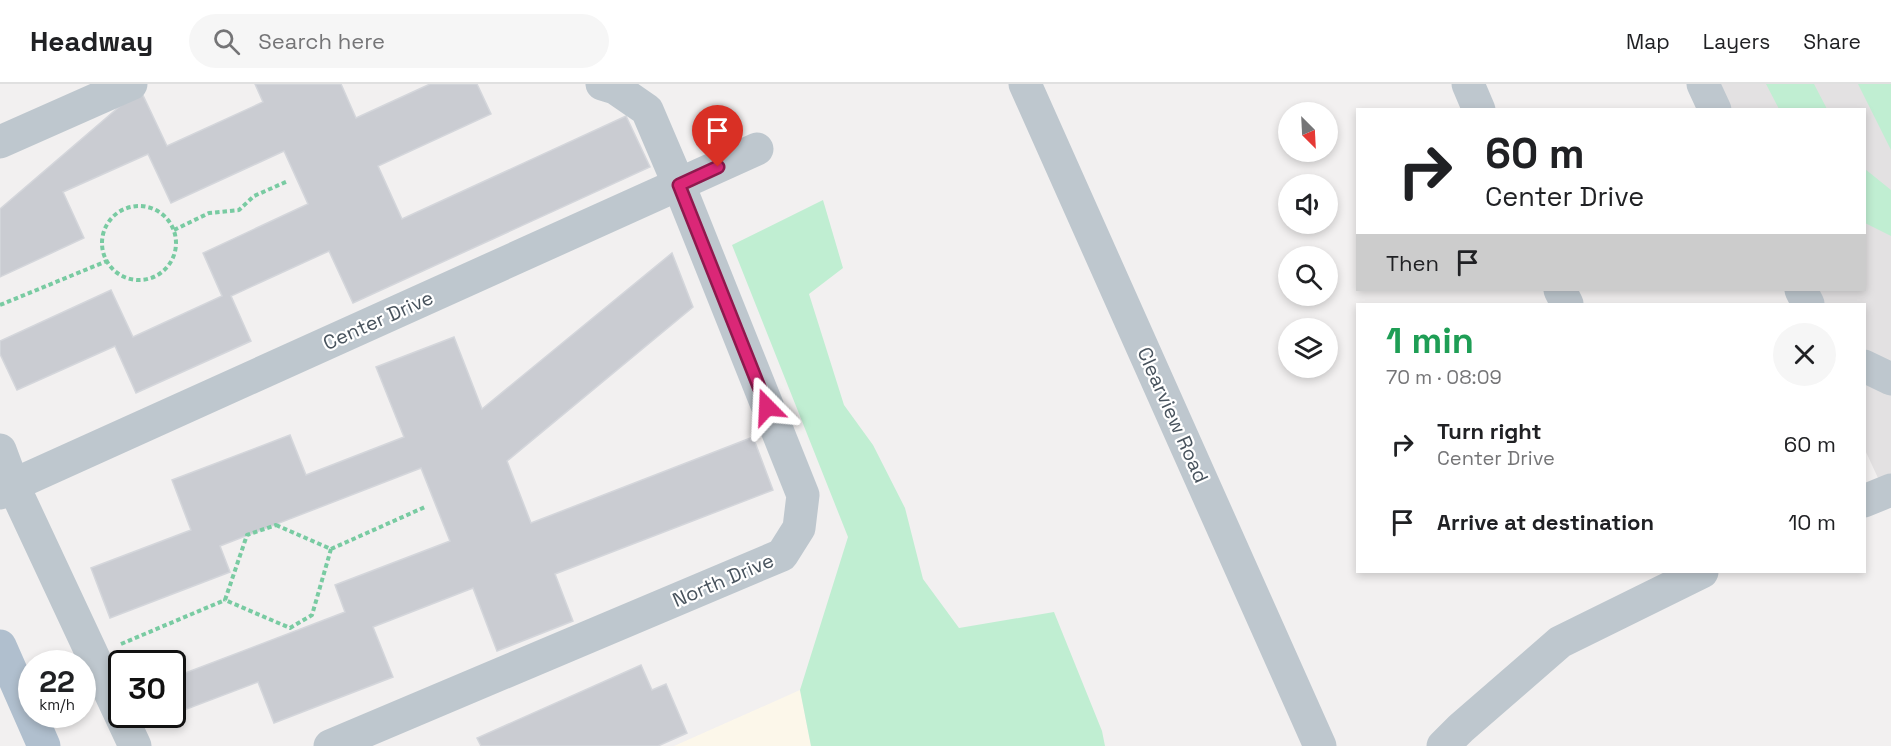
<!DOCTYPE html>
<html lang="en">
<head>
<meta charset="utf-8">
<style>
	:root { --surface:#fff; --page:#f6f6f6; --text:#202124; --muted:#757577; --line:#e0e0e0 }
	body { margin:0; font-family:"Space Grotesk",sans-serif; background:var(--page); color:var(--text); height:100vh; display:flex; flex-direction:column; font-size:22px; white-space:nowrap }
	* { box-sizing:border-box; margin:0 }
	p { font-size:20px; color:var(--muted) }
	.icon { flex:none; width:33px; height:33px; fill:none; stroke:currentColor; stroke-width:2; stroke-linecap:round; stroke-linejoin:round }
	.map { position:relative; flex:1; overflow:hidden }
	.side { position:absolute; left:1356px; top:219px; width:510px; height:270px; display:flex; flex-direction:column; background:var(--surface); border-radius:0px; box-shadow:0 3px 9px #0003 }
	.side>* { flex:none }
	.guide { position:absolute; left:1356px; top:24px; width:510px; height:183px; border-radius:0px; box-shadow:0 3px 9px #0003; background:#fff; color:var(--text); overflow:hidden }
	.needle { width:39px; rotate:156deg }
	.controls { position:absolute; left:1278px; top:18px; display:grid; gap:12px }
	.controls a { display:grid; place-items:center; width:60px; height:60px; border-radius:50%; background:var(--surface); box-shadow:0 3px 9px #0003; font-size:30px }
	.speed { position:absolute; left:18px; top:566px; display:flex; gap:12px; font-size:30px; font-weight:700; text-align:center }
	.speed>* { display:grid; place-content:center; width:78px; height:78px; border-radius:50%; background:var(--surface); box-shadow:0 3px 9px #0003; line-height:1 }
	.speed small { font-size:15px; font-weight:400 }
	.speed .limit { border:3px solid #111; border-radius:9px; background:#fff; color:#111 }
	.pin { position:absolute; display:grid; place-items:center; width:51px; height:51px; color:#fff; margin:-62px -26px; border-radius:50% 50% 50% 0; rotate:-45deg; box-shadow:0 0 6px #0007 }
	.pin .icon { rotate:45deg }
	.me { position:absolute; width:66px; margin:-33px; rotate:339deg; stroke-linejoin:round; filter:drop-shadow(0 0 4px #0008) }
	.turn { display:flex; align-items:center; gap:21px; height:126px; padding:0 30px; font-size:27px }
	.turn .icon { width:78px; height:78px; stroke-width:2.5 }
	.turn b { display:block; font-size:42px; line-height:51px }
	.then { display:flex; align-items:center; height:57px; padding:0 30px; background:#0003; gap:12px; font-size:22px }
	.round { display:grid; place-items:center; flex:none; width:63px; height:63px; border-radius:32px; background:var(--page) }
	.summary { display:flex; align-items:center; justify-content:space-between; height:102px; padding:0 30px }
	h1 { font-size:36px; font-weight:600; line-height:45px; color:#1e9e55 }
	ul { padding:0; list-style:none }
	li { display:flex; align-items:center; gap:18px; height:78px; padding:0 30px }
	li div { flex:1 }
	li b { display:block; font-size:22px }
	li em { font-style:normal }
	header { display:flex; align-items:center; gap:36px; box-sizing:border-box; height:84px; padding:0 30px; background:var(--surface); border-bottom:2px solid var(--line) }
	header strong { font-size:28px }
	nav { display:flex; gap:33px; margin-inline-start:auto; font-size:21px }
	.search { width:420px; height:54px; background:var(--page); display:flex; align-items:center; gap:15px; box-sizing:border-box; padding:0 21px; border-radius:33px; color:var(--muted); font-size:22px }
	.map>svg:first-child { display:block }
	.commercial { fill:#fcf7ea }
	.education { fill:#e3e1e2 }
	.green { fill:#c0eed2 }
	.building { fill:#caccd2; stroke:#d4d6db; stroke-width:1.5 }
	.lines { fill:none; stroke-linecap:round; stroke-linejoin:round }
	.path { stroke:#79cba2; stroke-width:4; stroke-dasharray:4.5 3; stroke-linecap:butt }
	.minor { stroke:#bec7ce; stroke-width:33 }
	.major { stroke:#b0bfce; stroke-width:33 }
	.route-casing { stroke:#8e194d; stroke-width:15 }
	.route { stroke:#db2777; stroke-width:10 }
	.labels { text-anchor:middle; stroke-width:4.5; stroke-linejoin:round; paint-order:stroke }
	.street-label { font-size:20px; fill:#48535d; stroke:#fff }
</style>
</head>
<body>
<header>
<strong>Headway</strong>
<div class="search"><svg class="icon" aria-label="search" viewBox="0 0 24 24"><circle cx="10" cy="10" r="6"/><path d="M15 15l6 6"/></svg>Search here</div>
<nav><a>Map</a><a>Layers</a><a>Share</a></nav>
</header>
<div class="map">
<svg width="1891" height="662" viewBox="0 0 1891 662">
	<rect width="100%" height="100%" fill="#f2f0f0"/>
	<!-- commercial -->
	<path class="commercial" d="M800,606L811,662H674Z"/>
	<!-- education -->
	<path class="education" d="M1693,0H1891V406L1885,409L1865,366L1864,220H1796L1789,206H1864V26L1705,25Z"/>
	<!-- green -->
	<path class="green" d="M1766,0H1814L1827,25H1779Z
		M1858,0H1891V66Z
		M1865,85L1891,106V152L1865,139Z
		M823,116L843,184L809,210L844,321L873,361L905,424L923,495L959,544L1054,528L1102,647L1105,662H811L800,606L848,453L732,161Z"/>
	<!-- building -->
	<path class="building" d="M255,0H341L356,34L430,0H477L491,30L378,82L402,135L626,32L650,83L353,219L329,167L231,212L251,257L136,309L115,262L17,306L0,270V257L111,206L133,253L222,212L203,169L308,120L284,67L171,119L148,70L63,108L84,154L0,193V125L140,5L167,62L263,18Z
		M672,169L693,223L507,377L531,439L753,353L773,406L555,490L573,537L497,567L473,504L373,543L393,593L274,639L258,598L155,637L153,630H172V594L345,528L335,501L450,457L421,384L220,462L230,488L110,534L91,484L191,446L172,396L290,351L306,391L404,353L376,283L454,253L482,325Z
		M641,581L652,606L666,600L687,649L658,662H481L477,654Z"/>
	<g class="lines">
		<!-- path -->
		<path class="path" d="M102 159a37 37 0 1 1 74 0a37 37 0 1 1-74 0Z
			M174,146L209,129L239,126L254,112L288,97
			M0,221L107,177
			M276,441L331,465L312,531L290,544L225,516L247,451Z
			M331,465L425,423
			M121,560L225,516"/>
		<!-- minor -->
		<path class="minor" d="M1025,0L1320,662
			M1468,0L1479,26
			M1703,0L1715,26
			M0,58L131,0
			M1560,206L1567,220
			M1801,206L1808,220
			M1864,282L1891,295
			M0,366L13,401L135,662
			M0,409L13,401L757,65
			M1864,417L1891,406
			M330,662L782,471L799,444L803,411L679,101L647,26L615,4L602,0
			M1443,662L1461,644L1560,558L1702,488"/>
		<!-- major -->
		<path class="major" d="M0,562L44,662"/>
	</g>
	<g class="lines">
		<defs>
			<path id="route" d="M718,83L679,101L767,323"/>
		</defs>
		<!-- route casing -->
		<use href="#route" class="route-casing"/>
		<!-- route -->
		<use href="#route" class="route"/>
	</g>
	<g class="labels">
		<!-- street labels -->
		<g class="street-label">
			<text transform="translate(378 236) rotate(-24)" y="7">Center Drive</text>
			<text transform="translate(1173 331) rotate(66)" y="7">Clearview Road</text>
			<text transform="translate(723 496) rotate(-23)" y="7">North Drive</text>
		</g>
	</g>
</svg>
<div class="controls">
<a><svg class="needle" viewBox="-14 -14 28 28"><path d="M0-13l5 13h-10z" fill="#e53935"/><path d="M0 13l5-13h-10z" fill="#757577"/></svg></a>
<a><svg class="icon" aria-label="sound" viewBox="0 0 24 24"><path d="M4 9h4l5-4v14l-5-4H4zM17 9q2 3 0 6"/></svg></a>
<a><svg class="icon" aria-label="search" viewBox="0 0 24 24"><circle cx="10" cy="10" r="6"/><path d="M15 15l6 6"/></svg></a>
<a><svg class="icon" aria-label="layers" viewBox="0 0 24 24"><path d="M12 4l9 5-9 5-9-5zM3 14l9 5 9-5"/></svg></a>
</div>
<div class="speed"><div>22<small>km/h</small></div><div class="limit">30</div></div>
<div class="pin" style="left:718px;top:83px;background:#d93025"><svg class="icon" aria-label="arrive" viewBox="0 0 24 24"><path d="M6 21V4h12l-3 4 3 4H6"/></svg></div>
<svg class="me" style="left:767px;top:323px" viewBox="-20 -20 40 40"><path d="M0-17L14 15 0 8-14 15z" fill="#db2777" stroke="#fff" stroke-width="4"/></svg>
<div class="guide">
<div class="turn"><svg class="icon" aria-label="right" viewBox="0 0 24 24"><path d="M7 20v-9h11M14 6l5 5-5 5"/></svg><div><b>60 m</b>Center Drive</div></div>
<div class="then">Then<svg class="icon" aria-label="arrive" viewBox="0 0 24 24"><path d="M6 21V4h12l-3 4 3 4H6"/></svg></div>
</div>
<section class="side">
<div class="summary"><div><h1>1 min</h1><p>70 m · 08:09</p></div><a class="round"><svg class="icon" aria-label="close" viewBox="0 0 24 24"><path d="M6 6l12 12M18 6L6 18"/></svg></a></div>
<ul>
<li><svg class="icon" aria-label="right" viewBox="0 0 24 24"><path d="M7 20v-9h11M14 6l5 5-5 5"/></svg><div><b>Turn right</b><p>Center Drive</p></div><em>60 m</em></li>
<li><svg class="icon" aria-label="arrive" viewBox="0 0 24 24"><path d="M6 21V4h12l-3 4 3 4H6"/></svg><div><b>Arrive at destination</b></div><em>10 m</em></li>
</ul>
</section>
</div>
</body>
</html>
